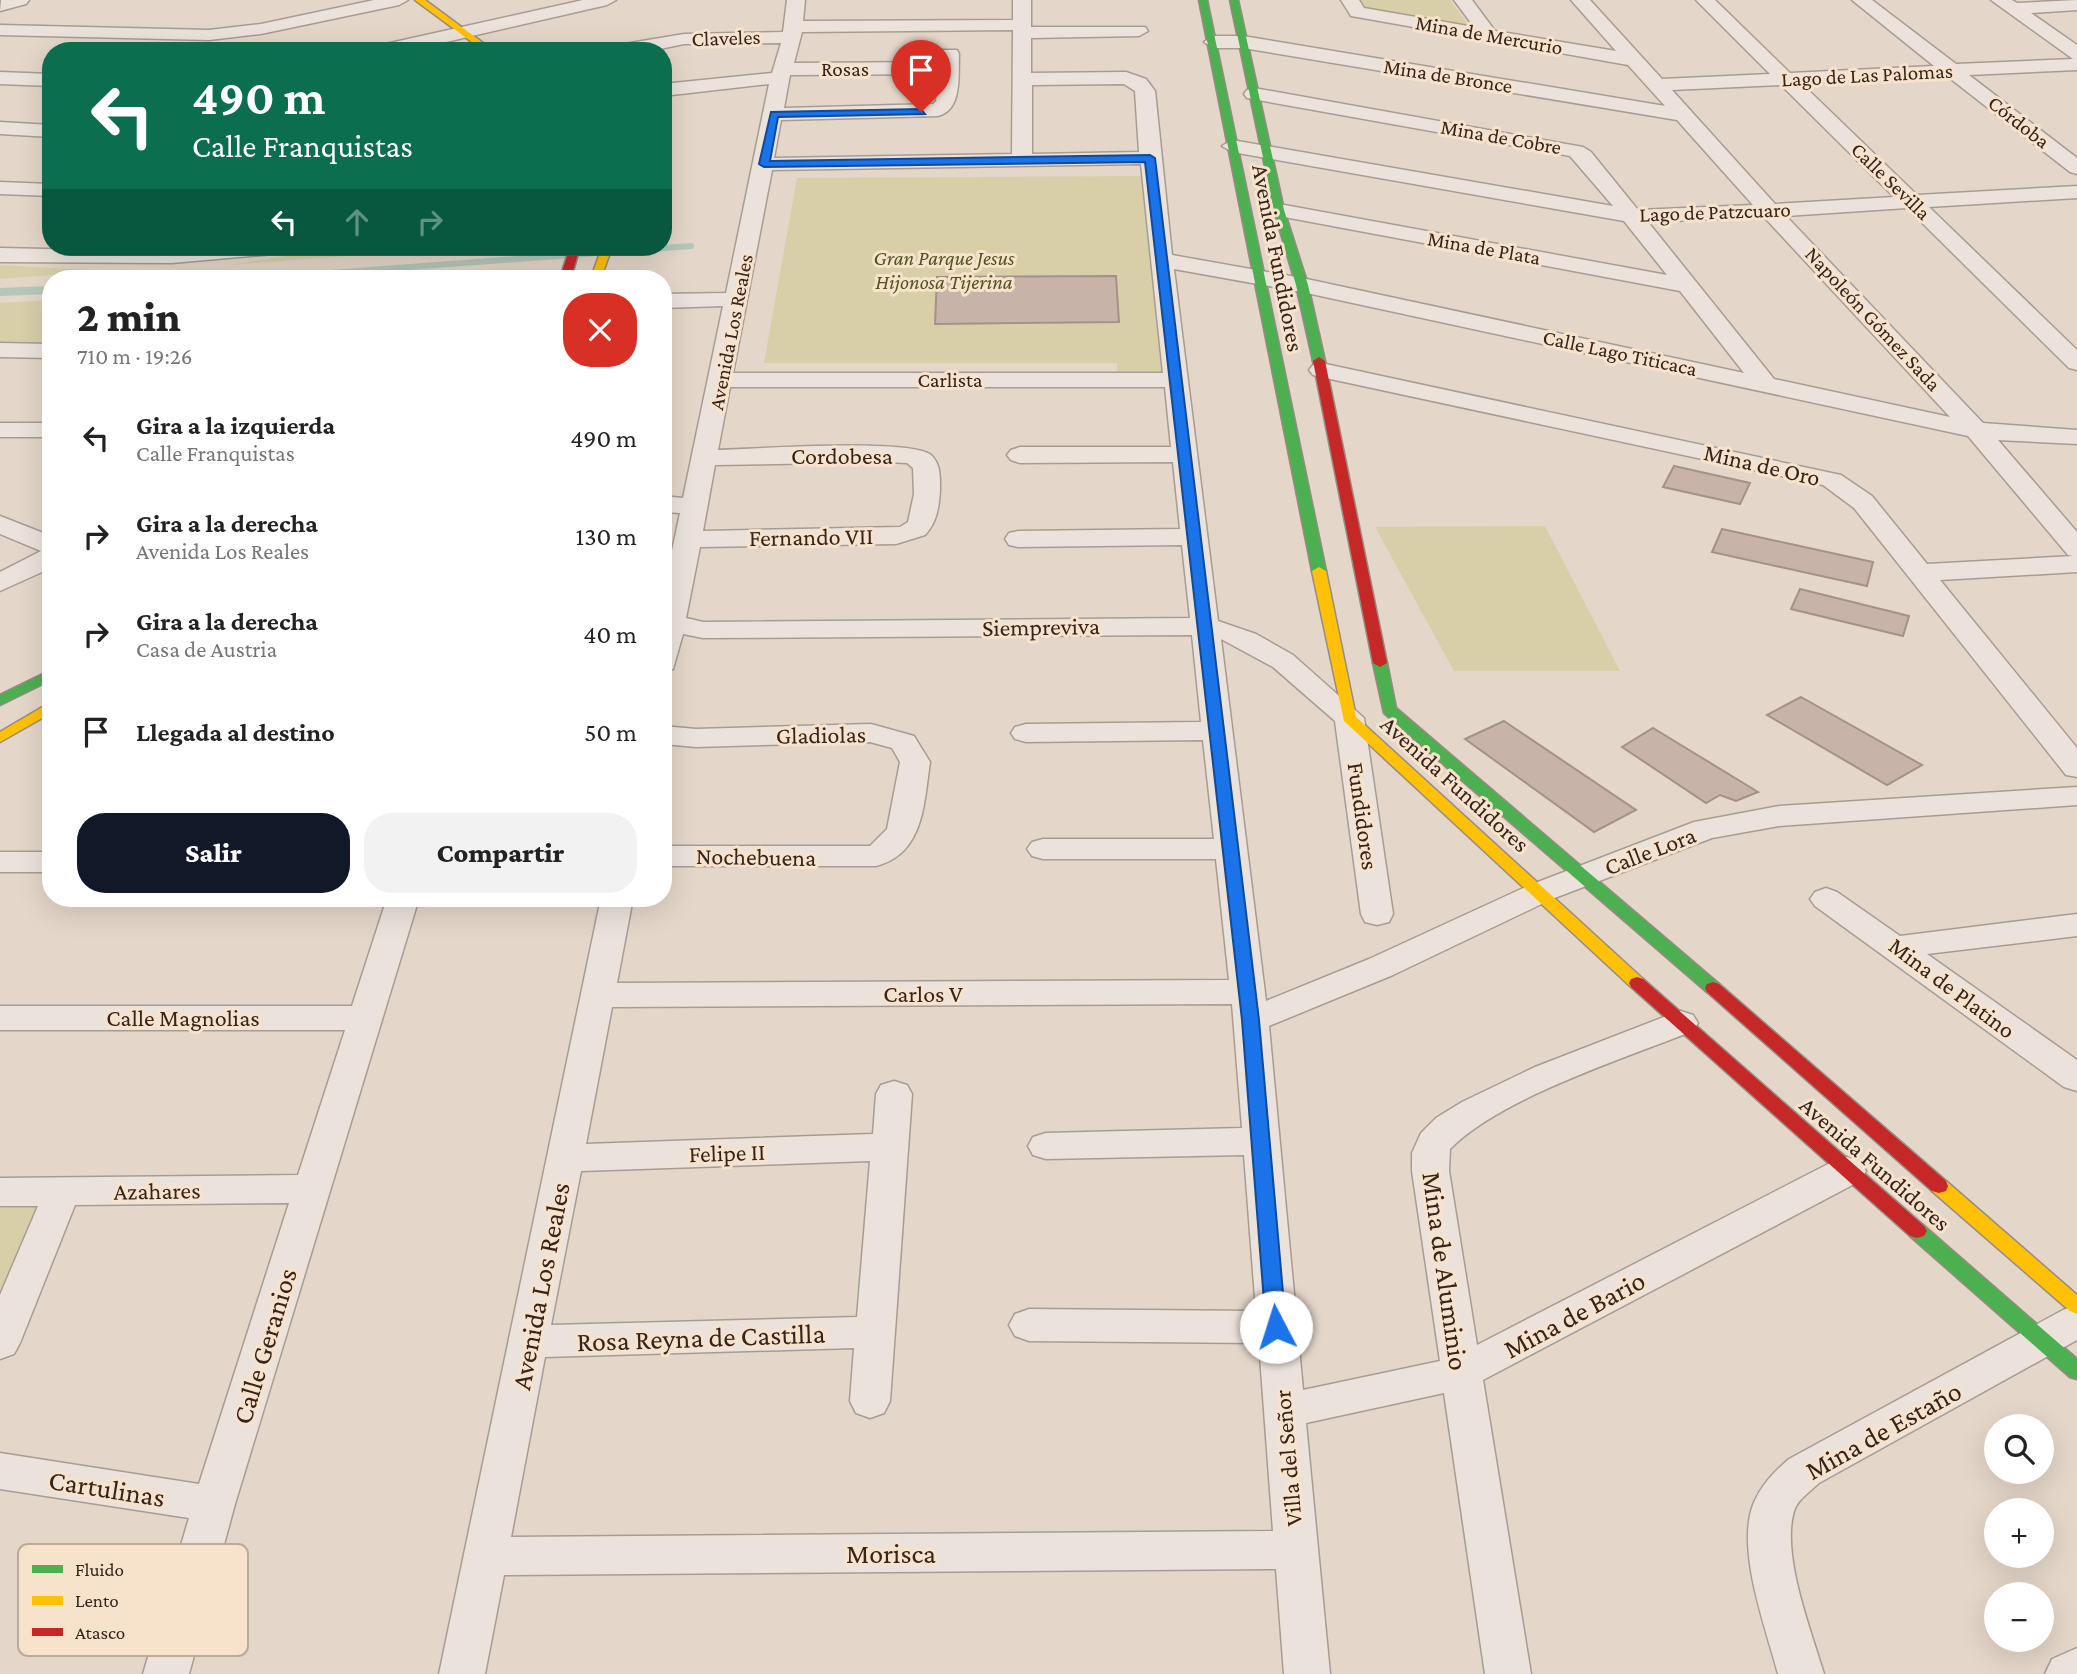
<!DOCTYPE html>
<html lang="es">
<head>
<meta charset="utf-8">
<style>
	:root { --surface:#fff; --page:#f2f2f2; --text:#222; --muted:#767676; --accent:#111827 }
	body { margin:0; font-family:"Crimson Pro",serif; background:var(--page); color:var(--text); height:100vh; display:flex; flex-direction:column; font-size:26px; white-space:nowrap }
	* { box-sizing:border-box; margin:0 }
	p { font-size:23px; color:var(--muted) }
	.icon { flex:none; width:38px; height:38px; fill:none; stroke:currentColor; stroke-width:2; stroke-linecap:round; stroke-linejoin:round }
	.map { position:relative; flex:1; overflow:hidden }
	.panel { position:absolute; left:42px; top:270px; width:630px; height:637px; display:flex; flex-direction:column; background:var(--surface); border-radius:28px; box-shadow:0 7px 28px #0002 }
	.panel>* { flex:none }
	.guide { position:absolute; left:42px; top:42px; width:630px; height:214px; border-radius:28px; box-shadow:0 7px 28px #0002; background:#0b6e4f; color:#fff; overflow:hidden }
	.buttons { position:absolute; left:1984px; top:1414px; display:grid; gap:14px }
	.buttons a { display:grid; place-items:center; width:70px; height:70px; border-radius:50%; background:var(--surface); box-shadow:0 7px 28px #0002; font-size:35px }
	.pin { position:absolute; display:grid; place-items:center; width:60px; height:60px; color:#fff; margin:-72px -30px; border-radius:50% 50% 50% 0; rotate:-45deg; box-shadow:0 0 7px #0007 }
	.pin .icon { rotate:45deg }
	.me { position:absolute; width:77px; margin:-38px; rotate:355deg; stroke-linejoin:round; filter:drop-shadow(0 0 5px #0008) }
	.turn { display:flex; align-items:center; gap:24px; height:147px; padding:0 35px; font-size:32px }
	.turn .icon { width:91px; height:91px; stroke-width:2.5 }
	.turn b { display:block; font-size:49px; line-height:60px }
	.lanes { display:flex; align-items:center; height:66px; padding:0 35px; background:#0003; justify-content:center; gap:35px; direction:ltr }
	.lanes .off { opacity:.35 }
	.round { display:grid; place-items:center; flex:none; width:74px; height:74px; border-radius:28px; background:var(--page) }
	.summary { display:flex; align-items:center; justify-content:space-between; height:119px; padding:0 35px }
	h1 { font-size:42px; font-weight:800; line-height:52px }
	.action { display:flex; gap:14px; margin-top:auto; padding:14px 35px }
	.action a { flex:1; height:80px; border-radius:28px; background:var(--accent); color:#fff; font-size:28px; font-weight:800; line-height:80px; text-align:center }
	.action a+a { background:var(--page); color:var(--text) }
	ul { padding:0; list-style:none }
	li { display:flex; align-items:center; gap:21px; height:98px; padding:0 35px }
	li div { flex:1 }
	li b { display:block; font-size:26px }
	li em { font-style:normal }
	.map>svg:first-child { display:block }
	.green { fill:#d8cfa9 }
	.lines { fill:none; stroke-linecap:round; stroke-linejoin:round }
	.stream-far1 { stroke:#b4c7b8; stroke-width:6 }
	.stream { stroke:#b4c7b8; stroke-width:8 }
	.building { fill:#c8b3a9; stroke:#a49188; stroke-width:2 }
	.street-casing { stroke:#a89c92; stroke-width:3 }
	.fast-casing { stroke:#988b82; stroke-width:3 }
	.slow-casing { stroke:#988b82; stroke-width:3 }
	.jam-casing { stroke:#988b82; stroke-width:3 }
	.street { fill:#ebe3db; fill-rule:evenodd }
	.fast { fill:#4caf50; fill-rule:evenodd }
	.slow { fill:#ffc107; fill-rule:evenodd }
	.jam { fill:#c62828; fill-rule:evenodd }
	.route { fill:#1a73e8; stroke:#114b97; stroke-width:2 }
	.labels { text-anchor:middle; stroke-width:6; stroke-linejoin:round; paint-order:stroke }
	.far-street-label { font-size:21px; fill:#36231b; stroke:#f7e3cc }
	.far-park-label { font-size:21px; font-style:italic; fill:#505420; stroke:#f7e3cc }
	.street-label { font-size:24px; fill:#36231b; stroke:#f7e3cc }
	.near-street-label { font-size:28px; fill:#36231b; stroke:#f7e3cc }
	.key { fill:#f7e3cc; stroke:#bda997; stroke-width:2 }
	.key-label { font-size:19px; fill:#36231b }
</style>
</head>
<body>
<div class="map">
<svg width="2077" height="1674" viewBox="0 0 2077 1674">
	<rect width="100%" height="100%" fill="#e4d6c8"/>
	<!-- green -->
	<path class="green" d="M1358,0H1450L1472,30L1361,12Z
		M1141,176L1164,372L1117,373V363H764L797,178Z
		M341,247H463L229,265Z
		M0,265L106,271L0,279Z
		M540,270L539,278H404Z
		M51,300V343H0V303Z
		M1545,526L1620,671H1454L1375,527Z
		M40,1207L0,1298V1208Z"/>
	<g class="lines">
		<!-- stream-far1 -->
		<path class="stream-far1" d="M263,278L691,246"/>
		<!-- stream -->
		<path class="stream" d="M0,292L51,290"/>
	</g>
	<!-- building -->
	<path class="building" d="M1116,276L1119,322L935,324L937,277Z
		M1674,466L1750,483L1740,504L1663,487Z
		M1722,529L1873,562L1867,586L1712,552Z
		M1800,589L1909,616L1903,636L1791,609Z
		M1801,697L1922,765L1887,785L1767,715Z
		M1504,721L1636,810L1594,832L1465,739Z
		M1653,728L1758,792L1736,801L1720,795L1706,803L1622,747Z"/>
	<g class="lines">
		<defs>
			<path id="street" d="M1,0H29L26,4L0,11Z
				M374,0H408L399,5L261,34L209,40L0,35V25L209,30L261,24Z
				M583,0H616L607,5L407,51H372L381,45Z
				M787,0H805L803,21L1013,20V0H1031V27H1145L1148,31L1139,36L1031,38V73L1126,72L1146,79L1155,91L1172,255L1302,278L1744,373L1680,291L1279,216L1268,210L1279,204L1667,275L1624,221L1232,152L1222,146L1232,140L1613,206L1570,156L1247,98L1244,94L1247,90L1254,88L1583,147L1591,152L1638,210L1753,205L1677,120L1243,48H1213L1204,42L1213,36H1243L1665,106L1628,65L1357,17L1351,16L1341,0H1359L1364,8L1474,27L1454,0H1472L1495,31L1616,51L1571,0H1590L1662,79L1770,74L1696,0H1715L1790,73L1934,66L1852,0H1872L1956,64L2073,59L1991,0H2012L2017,3L2077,0V10L2031,13L2077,45V70L1969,75L2077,158V174L2070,172L1947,76L1801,83L1917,195L2077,186V198L1929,207L2077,350V370L2069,368L1907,208L1786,216L1983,423L2077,430V444L1998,440L2077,532V572L1940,580L2077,748V777L2066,775L1854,508L1823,485L1321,377L1313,375L1309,370L1313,365L1321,363L1841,475L1872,496L1927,564L2073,556L2068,555L1968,436L1302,292L1174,269L1218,621L1256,634L1293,655L1364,718L1393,914L1389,922L1377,925L1365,922L1361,914L1335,721L1273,667L1221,639L1266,1001L1369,959L1530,885L1694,822L1779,806L2077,787V805L1779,826L1712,838L1552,899L1393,975L1269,1026L1303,1390L1440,1361L1412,1171V1153L1421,1133L1436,1118L1462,1102L1535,1067L1669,1015L1681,1011L1693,1015L1698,1023L1693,1031C1625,1058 1500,1098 1450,1149L1449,1171L1477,1345L1834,1161L1847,1157L1860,1161L1866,1171L1860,1181L1483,1380L1531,1674H1485L1444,1393L1306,1423L1330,1674H1284L1276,1569L504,1575L485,1674H439L601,898H633L617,983L1229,980L1216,859H1043L1032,856L1027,849L1032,842L1043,839H1214L1203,740L1026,742L1015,739L1011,733L1015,727L1026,724L1201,722L1192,635L703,638L683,634L673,669L663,672V593L680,513L663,512V496L683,498L723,306L663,308V294L726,293L769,84L663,96V84L772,73L781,43L684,44L650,51H609L618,45L684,34L783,32ZM1013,30L1012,154L774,158L781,120L938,116C963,110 958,74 959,54L957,50H943L940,62L794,63L802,32ZM939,74L936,101L933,104L784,108L790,75ZM1124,84L1135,91L1139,152L1032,154V85ZM1781,85L1894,197L1775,204L1672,90ZM1141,164L1163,373H733L772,170ZM1764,217L1950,417L1774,379L1648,222ZM730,387H1165L1171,447H1020L1011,450L1007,455L1011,460L1020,463L1173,462L1180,529L1018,531L1009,533L1005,539L1009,545L1018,547L1182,545L1190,618L703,622L686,618L700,547L896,544L925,535C937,522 939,507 940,490C940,478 941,464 931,455C909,438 754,449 718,450ZM887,462L907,463L913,468L914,494L908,522L900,527L703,531L715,465ZM1232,1004L1242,1128L1046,1133L1033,1137L1028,1146L1033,1155L1046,1159L1244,1155L1256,1311L1029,1309L1015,1314L1009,1325L1015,1336L1029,1341L1259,1343L1273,1531L511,1537L545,1357L854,1348L850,1401L856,1413L870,1418L884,1413L890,1401L912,1094L907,1085L894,1081L881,1085L876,1094L873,1134L586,1144L612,1007ZM870,1161L857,1317L551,1325L581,1171Z
				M0,72L51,74V86L0,84Z
				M0,122L51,125V137L0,134Z
				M0,182L51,184V196L0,194Z
				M223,247H285L274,254L172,263L0,262V248L137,251Z
				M0,343L51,344V358L0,357Z
				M0,423H51V437H0Z
				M0,516L51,536V568L0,591V572L41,551L0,534Z
				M871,724L914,736L930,762C924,803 924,854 876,866H663V846H870L887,829L900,762L892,748L870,742L696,747L663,744V726L696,729Z
				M0,852H51V872H0Z
				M1826,888L1837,892L1900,936L2077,914V936L1927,954L2077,1060V1091L2064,1087L1815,906L1810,899L1815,892Z
				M387,898H419L235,1504L189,1674H143L189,1518L0,1489V1453L199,1484L289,1203L75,1205L20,1343L14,1354L0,1359V1295L38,1206H0V1178L298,1175L345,1030H0V1006H352Z
				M2077,1305V1340L1819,1483C1811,1491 1797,1500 1794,1511C1781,1555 1811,1630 1824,1674H1778C1766,1628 1736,1550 1753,1505C1761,1485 1774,1472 1789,1459L2063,1310Z
				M2077,1648V1674H2045L2052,1659Z"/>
			<path id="fast" d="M1199,0H1207L1326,571L1319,575L1312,571Z
				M1230,0H1238L1284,210L1308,285L1325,361L1323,364H1315L1313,361L1296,285L1274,210Z
				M1380,659L1387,663L1396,708L1719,984L1721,988L1719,992H1707L1384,713L1373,663Z
				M51,670V680L0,705V695Z
				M1917,1224L1924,1226L2077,1359V1379L2070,1377L1910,1236L1907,1231L1910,1226Z"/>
			<path id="slow" d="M415,0H425L494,51H484Z
				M602,247H612L601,278H591Z
				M1319,567L1326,571L1356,717L1643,979L1645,983L1643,987H1631L1344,721L1312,571Z
				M51,702V713L0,742V732Z
				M1939,1179L1946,1181L2077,1295V1314L2070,1311L1932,1191L1930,1186L1932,1181Z"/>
			<path id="jam" d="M570,247H580L571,278H560Z
				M1319,357L1325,361L1387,663L1380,667L1373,663L1313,361Z
				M1637,977L1643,979L1924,1226L1927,1231L1924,1236L1917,1238L1910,1236L1631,987L1629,983L1631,979Z
				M1713,982L1719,984L1946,1181L1948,1186L1946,1191L1939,1193L1932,1191L1707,992L1705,988L1707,984Z"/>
		</defs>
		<!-- street casing -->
		<use href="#street" class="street-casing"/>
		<!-- fast casing -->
		<use href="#fast" class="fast-casing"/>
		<!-- slow casing -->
		<use href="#slow" class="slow-casing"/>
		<!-- jam casing -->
		<use href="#jam" class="jam-casing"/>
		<!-- street -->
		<use href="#street" class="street"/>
		<!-- fast -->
		<use href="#fast" class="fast"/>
		<!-- slow -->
		<use href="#slow" class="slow"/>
		<!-- jam -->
		<use href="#jam" class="jam"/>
	</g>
	<!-- route -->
	<path class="route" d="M921,109L925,114L778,117L770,161L1150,155L1155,158L1259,1020L1286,1327L1283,1332H1269L1266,1327L1242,1020L1145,162L764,167L759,164L771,112Z"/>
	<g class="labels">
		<!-- far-street labels -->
		<g class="far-street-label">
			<text transform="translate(1489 35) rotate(10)" y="7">Mina de Mercurio</text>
			<text transform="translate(726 38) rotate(-2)" y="7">Claveles</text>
			<text x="845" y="76">Rosas</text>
			<text transform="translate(1867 75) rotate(-3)" y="7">Lago de Las Palomas</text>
			<text transform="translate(1448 76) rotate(9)" y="7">Mina de Bronce</text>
			<text transform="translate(2019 122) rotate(38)" y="7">Córdoba</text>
			<text transform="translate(1501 137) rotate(10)" y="7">Mina de Cobre</text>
			<text transform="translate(1891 181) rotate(44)" y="7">Calle Sevilla</text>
			<text transform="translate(1715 212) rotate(-2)" y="7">Lago de Patzcuaro</text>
			<text transform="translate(1484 248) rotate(10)" y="7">Mina de Plata</text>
			<text transform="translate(1873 319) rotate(47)" y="7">Napoleón Gómez Sada</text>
			<text transform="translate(731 332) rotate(-79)" y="7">Avenida Los Reales</text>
			<text transform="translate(1620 353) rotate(12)" y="7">Calle Lago Titicaca</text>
			<text x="950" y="387">Carlista</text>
		</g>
		<!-- far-park labels -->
		<g class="far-park-label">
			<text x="944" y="265">Gran Parque Jesus<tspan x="944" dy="24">Hijonosa Tijerina</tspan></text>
		</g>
		<!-- street labels -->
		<g class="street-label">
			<text transform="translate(1278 258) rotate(79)" y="8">Avenida Fundidores</text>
			<text x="842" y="464">Cordobesa</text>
			<text transform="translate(1762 465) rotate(13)" y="8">Mina de Oro</text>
			<text transform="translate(811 537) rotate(-1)" y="8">Fernando VII</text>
			<text transform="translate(1041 627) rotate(-1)" y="8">Siempreviva</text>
			<text transform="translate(821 735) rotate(-1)" y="8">Gladiolas</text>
			<text transform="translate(1455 784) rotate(42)" y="8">Avenida Fundidores</text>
			<text transform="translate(1363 816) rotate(82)" y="8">Fundidores</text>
			<text transform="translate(1650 851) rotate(-21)" y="8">Calle Lora</text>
			<text transform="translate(756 857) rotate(1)" y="8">Nochebuena</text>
			<text transform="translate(1952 988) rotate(37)" y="8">Mina de Platino</text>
			<text x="923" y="1002">Carlos V</text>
			<text x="183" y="1026">Calle Magnolias</text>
			<text transform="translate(727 1153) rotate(-2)" y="8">Felipe II</text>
			<text transform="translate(1875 1164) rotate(41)" y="8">Avenida Fundidores</text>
			<text transform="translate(157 1191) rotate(-1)" y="8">Azahares</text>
			<text transform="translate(1288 1458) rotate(-95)" y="8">Villa del Señor</text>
		</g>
		<!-- near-street labels -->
		<g class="near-street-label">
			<text transform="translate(1446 1271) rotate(82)" y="10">Mina de Aluminio</text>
			<text transform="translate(540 1286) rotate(-79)" y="10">Avenida Los Reales</text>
			<text transform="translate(1574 1314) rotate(-28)" y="10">Mina de Bario</text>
			<text transform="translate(701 1337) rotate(-2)" y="10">Rosa Reyna de Castilla</text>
			<text transform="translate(264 1346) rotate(-73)" y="10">Calle Geranios</text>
			<text transform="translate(1883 1430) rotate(-29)" y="10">Mina de Estaño</text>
			<text transform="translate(107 1488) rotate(9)" y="10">Cartulinas</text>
			<text x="891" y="1563">Morisca</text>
		</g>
	</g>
	<!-- legend -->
	<rect x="18" y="1544" width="230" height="112" rx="10" class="key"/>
	<rect x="32" y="1565" width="31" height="8" fill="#4caf50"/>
	<rect x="32" y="1596" width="31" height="9" fill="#ffc107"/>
	<rect x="32" y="1628" width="31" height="8" fill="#c62828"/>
	<g class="key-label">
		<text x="75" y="1576">Fluido</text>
		<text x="75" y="1607">Lento</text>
		<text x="75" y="1639">Atasco</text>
	</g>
</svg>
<div class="buttons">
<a><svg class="icon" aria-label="search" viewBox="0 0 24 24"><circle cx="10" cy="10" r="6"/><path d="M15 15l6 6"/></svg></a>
<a>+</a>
<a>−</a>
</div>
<div class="pin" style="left:921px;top:112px;background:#d93025"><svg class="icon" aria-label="arrive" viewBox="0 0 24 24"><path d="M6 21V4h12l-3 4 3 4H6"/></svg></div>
<svg class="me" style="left:1276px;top:1327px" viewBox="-20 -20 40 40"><circle r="19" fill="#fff"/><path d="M0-13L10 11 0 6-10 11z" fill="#1a73e8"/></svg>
<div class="guide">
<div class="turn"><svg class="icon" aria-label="left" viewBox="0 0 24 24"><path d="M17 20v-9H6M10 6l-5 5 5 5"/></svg><div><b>490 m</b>Calle Franquistas</div></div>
<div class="lanes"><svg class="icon" aria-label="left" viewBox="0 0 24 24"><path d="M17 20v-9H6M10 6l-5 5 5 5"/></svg><svg class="icon off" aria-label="ahead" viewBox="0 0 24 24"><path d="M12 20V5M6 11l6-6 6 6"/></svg><svg class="icon off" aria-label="right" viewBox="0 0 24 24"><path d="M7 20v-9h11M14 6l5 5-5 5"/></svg></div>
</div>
<section class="panel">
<div class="summary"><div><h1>2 min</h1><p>710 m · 19:26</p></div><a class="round" style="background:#d93025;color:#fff"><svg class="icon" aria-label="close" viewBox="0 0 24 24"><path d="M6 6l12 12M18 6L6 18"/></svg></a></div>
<ul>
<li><svg class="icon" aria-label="left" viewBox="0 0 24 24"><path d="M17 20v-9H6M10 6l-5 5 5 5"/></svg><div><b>Gira a la izquierda</b><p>Calle Franquistas</p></div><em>490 m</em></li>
<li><svg class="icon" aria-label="right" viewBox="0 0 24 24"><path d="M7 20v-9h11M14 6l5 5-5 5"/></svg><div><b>Gira a la derecha</b><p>Avenida Los Reales</p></div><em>130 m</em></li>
<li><svg class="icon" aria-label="right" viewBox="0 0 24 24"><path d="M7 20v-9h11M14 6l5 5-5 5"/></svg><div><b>Gira a la derecha</b><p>Casa de Austria</p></div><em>40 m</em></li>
<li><svg class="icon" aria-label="arrive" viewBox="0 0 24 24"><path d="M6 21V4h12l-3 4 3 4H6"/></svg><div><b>Llegada al destino</b></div><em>50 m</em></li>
</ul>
<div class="action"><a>Salir</a><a>Compartir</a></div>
</section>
</div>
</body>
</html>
